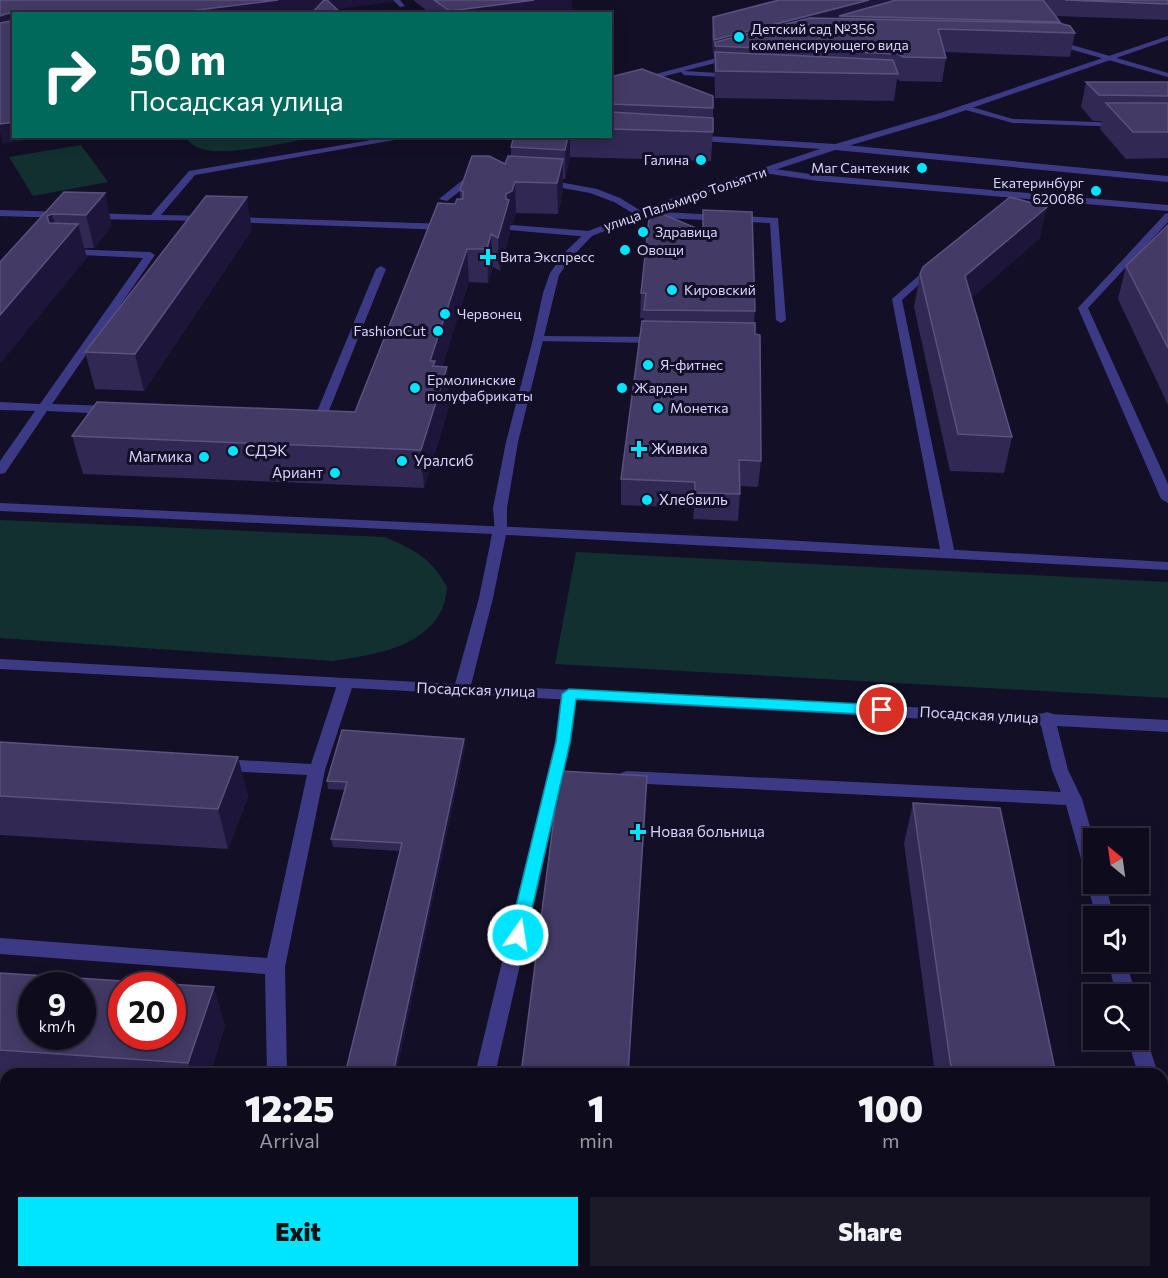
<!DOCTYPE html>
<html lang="en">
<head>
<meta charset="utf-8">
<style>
	:root { --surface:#0e0b1c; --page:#1c1929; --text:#f1f3f6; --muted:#9b9ba3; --line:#2e2b3b; --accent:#00e5ff }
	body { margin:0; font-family:Commissioner,sans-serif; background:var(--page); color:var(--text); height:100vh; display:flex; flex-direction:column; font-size:22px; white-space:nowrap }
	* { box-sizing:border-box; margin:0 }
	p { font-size:20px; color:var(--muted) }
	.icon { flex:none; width:33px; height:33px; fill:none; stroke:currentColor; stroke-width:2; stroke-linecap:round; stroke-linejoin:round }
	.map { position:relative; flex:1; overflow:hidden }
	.sheet { position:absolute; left:0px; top:1068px; width:1168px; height:210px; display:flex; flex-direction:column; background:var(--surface); border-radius:18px 18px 0 0; box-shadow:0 3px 15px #0003,0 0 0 2px var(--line) }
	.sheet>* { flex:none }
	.guide { position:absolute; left:12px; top:12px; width:600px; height:126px; border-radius:0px; box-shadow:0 3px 15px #0003,0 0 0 2px var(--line); background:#00695c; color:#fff; overflow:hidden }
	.needle { width:39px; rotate:331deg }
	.tools { position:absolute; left:1083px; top:828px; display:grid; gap:12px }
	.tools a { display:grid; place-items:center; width:66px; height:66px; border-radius:0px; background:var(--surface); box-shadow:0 3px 15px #0003,0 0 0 2px var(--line); font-size:30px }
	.speed { position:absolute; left:18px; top:972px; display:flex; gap:12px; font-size:30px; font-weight:700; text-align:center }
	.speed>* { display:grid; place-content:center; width:78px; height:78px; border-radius:50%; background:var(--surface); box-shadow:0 3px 15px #0003,0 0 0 2px var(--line); line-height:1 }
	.speed small { font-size:15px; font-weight:400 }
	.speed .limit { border:9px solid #d22; background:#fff; color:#111 }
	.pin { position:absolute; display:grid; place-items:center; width:51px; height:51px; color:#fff; margin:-26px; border:3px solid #fff; border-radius:50%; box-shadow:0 2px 6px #0007 }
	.me { position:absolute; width:66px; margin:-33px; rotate:13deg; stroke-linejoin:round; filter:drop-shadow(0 0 4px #0008) }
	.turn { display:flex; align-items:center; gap:21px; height:126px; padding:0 18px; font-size:27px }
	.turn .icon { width:78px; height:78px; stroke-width:2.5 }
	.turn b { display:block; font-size:42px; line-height:51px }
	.eta { display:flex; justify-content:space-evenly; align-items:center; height:102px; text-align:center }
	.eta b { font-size:36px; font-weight:800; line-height:42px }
	.action { display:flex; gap:12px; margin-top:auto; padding:12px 18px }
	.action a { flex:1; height:69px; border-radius:0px; background:var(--accent); color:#111; font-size:24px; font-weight:800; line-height:69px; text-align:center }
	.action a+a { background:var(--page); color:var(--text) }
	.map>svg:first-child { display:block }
	.green { fill:#12302f }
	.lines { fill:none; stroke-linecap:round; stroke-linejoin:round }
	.service { fill:#3d3a85; fill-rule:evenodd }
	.minor { fill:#3d3a85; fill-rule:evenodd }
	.tertiary { fill:#3d3a85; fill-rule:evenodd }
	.wall { fill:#312854 }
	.shaded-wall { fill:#1d163a }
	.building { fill:#433a66; stroke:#5a527e; stroke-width:1.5; fill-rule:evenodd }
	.route { fill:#00e5ff; stroke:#0095a6; stroke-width:1.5 }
	.poi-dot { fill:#00e5ff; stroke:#130f26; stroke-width:2 }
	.labels { text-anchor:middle; stroke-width:6; stroke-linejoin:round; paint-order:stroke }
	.far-poi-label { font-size:14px; fill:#d9d4ff; stroke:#130f26; text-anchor:start }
	.far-street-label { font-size:14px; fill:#d9d4ff; stroke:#130f26 }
	.poi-label { font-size:15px; fill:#d9d4ff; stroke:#130f26; text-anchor:start }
	.street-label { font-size:15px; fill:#d9d4ff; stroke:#130f26 }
</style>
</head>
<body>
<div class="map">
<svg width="1168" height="1278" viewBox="0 0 1168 1278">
	<rect width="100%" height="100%" fill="#130f26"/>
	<!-- green -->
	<path class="green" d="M185,137H318C292,141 223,158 200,148C193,146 189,142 185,137Z
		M81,145L108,182L33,196L9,157Z
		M0,520L385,537C415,550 431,558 447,587C446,595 445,604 441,611C422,649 370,655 333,661L0,638Z
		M576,552L1168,582V698L555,664Z"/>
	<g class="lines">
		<!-- service -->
		<path class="service" d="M393,0H400L405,6L400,7Z
			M1055,40L1168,73V77L1052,44Z
			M732,54L735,58L684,71L735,74L739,76L738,78L684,75L681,72L610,90V86Z
			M965,105L1013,119L1122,123L1126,125L1122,127L1013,123L962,109V105Z
			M691,135L835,144L1168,176V182L835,150L688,140V136Z
			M395,136H417L195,175L161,215L208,216L211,217V221L91,219L86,216L91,213L151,215L189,171Z
			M767,168L818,175L1168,205V211L818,181L764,173V169Z
			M480,178L483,179V183L469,184L447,201L439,199L464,179Z
			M543,179L597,189L620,198L641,211L778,218L786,320L781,323L776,320L770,223L639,217L614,202L590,193L540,184L539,182Z
			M0,210L64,212L69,215L64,218L0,216Z
			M1168,213V222L1088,308L1168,484V503L1161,499L1078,308L1165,214Z
			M232,217L448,224L453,227L448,230L229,222L227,220Z
			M512,225L589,231L594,234L589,237L509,230V226Z
			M65,249L150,252L155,255L52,404L111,406L117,410L111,414L47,411L5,473L0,474V461L35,411L0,410V402L40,404L143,258L62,254V250Z
			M933,263L937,264V268L902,300L955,554L948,558L941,554L892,299Z
			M381,266L386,269L326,418L320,422L305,420V414H316L376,269Z
			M539,336L659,337L665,340L659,343L535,341L533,339Z
			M345,680L353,685L325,770L285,967L287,1074H267L265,974L0,954V938L267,958L307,775L222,771L216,769L214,765L216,761L222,759L311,764L337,685Z
			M569,689L575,690L577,694L571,742L495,1074H475L555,742L561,694L563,690Z
			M1047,712L1053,714L1055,718L1068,770L1082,799L1094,840V884H1105L1114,916H1096L1087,884L1090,879L1085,873L1066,805L627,783L621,781L619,777L621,773L627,771L1061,792L1052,770L1039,718L1041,714Z
			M1108,962H1126L1136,994H1116Z
			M1138,1030L1145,1033L1158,1074H1138L1128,1040H1138Z
			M1162,1118L1168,1120V1158L1162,1156Z
			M0,1260L6,1261V1272H82L85,1278H0Z
			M267,1272H291V1278H267Z
			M427,1272H451L449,1278H425Z"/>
		<!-- minor -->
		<path class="minor" d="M1168,36V40L943,118L838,149L673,204L592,236L572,257L559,275L518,442L507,508V530L500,534L495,533L493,508L506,442L533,339L543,293L550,273L564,253L586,232L667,200L832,145L937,114Z"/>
		<!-- tertiary -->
		<path class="tertiary" d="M0,503L766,539L1168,562V570L506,535L493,598L471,685L1168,720V732L0,669V659L455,684L479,598L492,534L0,511Z"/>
	</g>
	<!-- wall -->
	<path class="wall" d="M413,0H572V11L553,14H431Z
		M779,0H1168V20L1055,16L1060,22V24L1075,33L1070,57L945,52L946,58L942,82L900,81L897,79L894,101L715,98L714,56L713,57L712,34L713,17Z
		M610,77L713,96V132L711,161L570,157L565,179H563V190L558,214L516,213L513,223L510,224V232L500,271L493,267L488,283L469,282L442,366L450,403L424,488L83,474L72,436L355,412L455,204L460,199V190L505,164L511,156V147L514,136H610Z
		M1086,82H1168V158L1126,159L1100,129L1102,121H1093L1081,107Z
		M64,192L112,226L94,248H84L87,258L0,262Z
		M1168,225V405L1118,299L1126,266Z
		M252,230L144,391L95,389L85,352Z
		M702,231L755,311L754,323L761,461L758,487L740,486V494L738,521L693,519L694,508L621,505V479L643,321L644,318H640L641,293Z
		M1040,238L971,298L1012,437L1004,473L950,471L914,307L920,274Z
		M464,739L465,747L396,1074H345L400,851L333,847L331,839L345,790L328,789L327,781Z
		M0,742L238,757L248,797L228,849L0,835Z
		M913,803L1056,1074H935L904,843Z
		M0,973L225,1026L210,1074H6V1088H0Z
		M676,1272H746L745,1278H685L676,1277Z
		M961,1272H1098L1099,1278H962Z"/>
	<!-- shaded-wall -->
	<path class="shaded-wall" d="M278,0H393L392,2L301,14H166Z
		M534,0H572V11L553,14H450V11Z
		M869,0H900L839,16L838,24L715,42L714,56L713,57L714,40Z
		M9,13L14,30L0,33V16Z
		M14,122V136H48L3,144L0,132V124Z
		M568,136H570V157L565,179V150Z
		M563,159V190L558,214L557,183Z
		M515,182L516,213L513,223L510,224V232L500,271L498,238L506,194Z
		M105,193L112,226L94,248L86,215Z
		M247,197L252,230L144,391L135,354Z
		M1047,207L1040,238L959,309L965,276Z
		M52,214L61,245L78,224L87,258L0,364V315L47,216Z
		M491,234L493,267L488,283L487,249Z
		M467,249L469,282L437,385L447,367L450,403L424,488L421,450L430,361Z
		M464,739L465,747L396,1074H393Z
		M238,757L248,797L228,849L218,809Z
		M647,776L629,1074H628Z
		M214,987L225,1026L210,1074H191L188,1063Z"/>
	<!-- building -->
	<path class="building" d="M0,0H278L166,14H14V122L0,124V23L11,21L12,16L9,13L0,16Z
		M324,0H327L342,14H311Z
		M434,0H534L450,11Z
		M779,0H869L714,40L713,17Z
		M896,0H1043L1060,22L839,16Z
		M1065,0H1168V4Z
		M810,18L1059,23L1070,26L1075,33L938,29L946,58L903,57L898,54L715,46V42Z
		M715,52L893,60L898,74L716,71Z
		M642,69L713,96V108L610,104V77Z
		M1086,82H1168V96L1099,95Z
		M1106,103H1168V132H1133Z
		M610,112L713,118V132L610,129Z
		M514,136H568L565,150L511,147Z
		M472,156H489L505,164L508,156L563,159L557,183L515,182L512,191L506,194V199L509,200L498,238L491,234L487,249H467L430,361H435L433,366L447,367L421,450L72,436L97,402L355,412L438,203L455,204L457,199H463V192L460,190Z
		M64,192L105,193L86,215L52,214L47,216L49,223L78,224L0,315V262Z
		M206,196L247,197L135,354L85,352Z
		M1010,197L1047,207L965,276L1012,437L958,434L920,274L923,267Z
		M650,209L703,231V210L752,212L755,311L644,310L646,293H641Z
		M1168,225V348L1126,266Z
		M642,321L755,323V334L760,335L761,461L739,460L740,494L695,493V482L621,479Z
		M342,730L464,739L393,1074H345L402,843L331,839L347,782L327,781Z
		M0,742L238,757L218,809L0,796Z
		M560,771L647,776L628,1074H521Z
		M913,803L1000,808L1056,1074H952Z
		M0,973L214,987L188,1063L0,1050ZM32,986H82V1036H32ZM122,986H172V1036H122Z
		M495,1272H616L615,1278H494Z
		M981,1272H1098L1099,1278H981Z"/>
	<!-- route -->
	<path class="route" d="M569,689L882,705L889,710L882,715L576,699L570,742L526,935L524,940L518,942L512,940L509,935L556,742L562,694Z"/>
	<!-- markers -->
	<g class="poi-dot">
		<circle cx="739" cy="37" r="6"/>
		<circle cx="701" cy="160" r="6"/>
		<circle cx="922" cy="168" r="6"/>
		<circle cx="1096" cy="191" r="6"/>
		<circle cx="643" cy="232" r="6"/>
		<circle cx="625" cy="250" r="6"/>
		<path d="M485 248h6v6h6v6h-6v6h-6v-6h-6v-6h6z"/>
		<circle cx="672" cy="290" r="6"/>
		<circle cx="445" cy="314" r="6"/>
		<circle cx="438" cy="331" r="6"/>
		<circle cx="648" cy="365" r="6"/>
		<circle cx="415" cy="388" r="6"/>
		<circle cx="622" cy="388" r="6"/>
		<circle cx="658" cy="408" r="6"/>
		<path d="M636 440h6v6h6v6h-6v6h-6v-6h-6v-6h6z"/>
		<circle cx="233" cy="451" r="6"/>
		<circle cx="204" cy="457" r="6"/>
		<circle cx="402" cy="461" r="6"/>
		<circle cx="335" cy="473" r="6"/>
		<circle cx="647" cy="500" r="6"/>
		<path d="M635 823h6v6h6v6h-6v6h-6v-6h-6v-6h6z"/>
	</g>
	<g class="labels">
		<!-- far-poi labels -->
		<g class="far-poi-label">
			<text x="751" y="34">Детский сад №356<tspan x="751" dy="16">компенсирующего вида</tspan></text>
			<text x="689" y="165" text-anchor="end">Галина</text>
			<text x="910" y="173" text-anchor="end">Маг Сантехник</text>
			<text x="1084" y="188" text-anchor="end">Екатеринбург<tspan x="1084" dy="16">620086</tspan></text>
			<text x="655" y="237">Здравица</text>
			<text x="637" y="255">Овощи</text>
			<text x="500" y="262">Вита Экспресс</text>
			<text x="684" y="295">Кировский</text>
			<text x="457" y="319">Червонец</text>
			<text x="426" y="336" text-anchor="end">FashionCut</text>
			<text x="660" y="370">Я-фитнес</text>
			<text x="427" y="385">Ермолинские<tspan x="427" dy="16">полуфабрикаты</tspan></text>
			<text x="634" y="393">Жарден</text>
			<text x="670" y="413">Монетка</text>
		</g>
		<!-- far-street labels -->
		<g class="far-street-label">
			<text transform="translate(685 199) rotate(-19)" y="5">улица Пальмиро Тольятти</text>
		</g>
		<!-- poi labels -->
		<g class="poi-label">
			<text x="651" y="454">Живика</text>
			<text x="245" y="456">СДЭК</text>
			<text x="192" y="462" text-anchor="end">Магмика</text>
			<text x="414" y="466">Уралсиб</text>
			<text x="323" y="478" text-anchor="end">Ариант</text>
			<text x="659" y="505">Хлебвиль</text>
			<text x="650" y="837">Новая больница</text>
		</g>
		<!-- street labels -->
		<g class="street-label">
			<text transform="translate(476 690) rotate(2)" y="5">Посадская улица</text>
			<text transform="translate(979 715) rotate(3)" y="5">Посадская улица</text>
		</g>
	</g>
</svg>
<div class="tools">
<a><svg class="needle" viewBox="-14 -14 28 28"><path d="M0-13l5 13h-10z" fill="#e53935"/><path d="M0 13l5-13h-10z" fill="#9b9ba3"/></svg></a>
<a><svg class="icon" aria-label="sound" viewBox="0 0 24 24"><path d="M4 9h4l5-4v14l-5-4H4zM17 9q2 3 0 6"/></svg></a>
<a><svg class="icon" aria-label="search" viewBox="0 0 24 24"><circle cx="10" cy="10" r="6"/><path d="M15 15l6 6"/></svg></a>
</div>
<div class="speed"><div>9<small>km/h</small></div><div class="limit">20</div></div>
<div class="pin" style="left:882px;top:710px;background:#d93025"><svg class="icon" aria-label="arrive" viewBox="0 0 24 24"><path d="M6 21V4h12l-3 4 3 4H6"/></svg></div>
<svg class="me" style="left:518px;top:935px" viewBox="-20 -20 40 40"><circle r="17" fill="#00e5ff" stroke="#fff" stroke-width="3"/><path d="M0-11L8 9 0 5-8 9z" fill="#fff"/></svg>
<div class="guide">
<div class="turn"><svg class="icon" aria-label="right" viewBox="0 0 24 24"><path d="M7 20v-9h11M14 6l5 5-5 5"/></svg><div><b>50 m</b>Посадская улица</div></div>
</div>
<section class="sheet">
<div class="eta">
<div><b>12:25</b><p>Arrival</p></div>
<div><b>1</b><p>min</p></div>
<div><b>100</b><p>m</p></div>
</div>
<div class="action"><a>Exit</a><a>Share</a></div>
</section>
</div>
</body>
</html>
